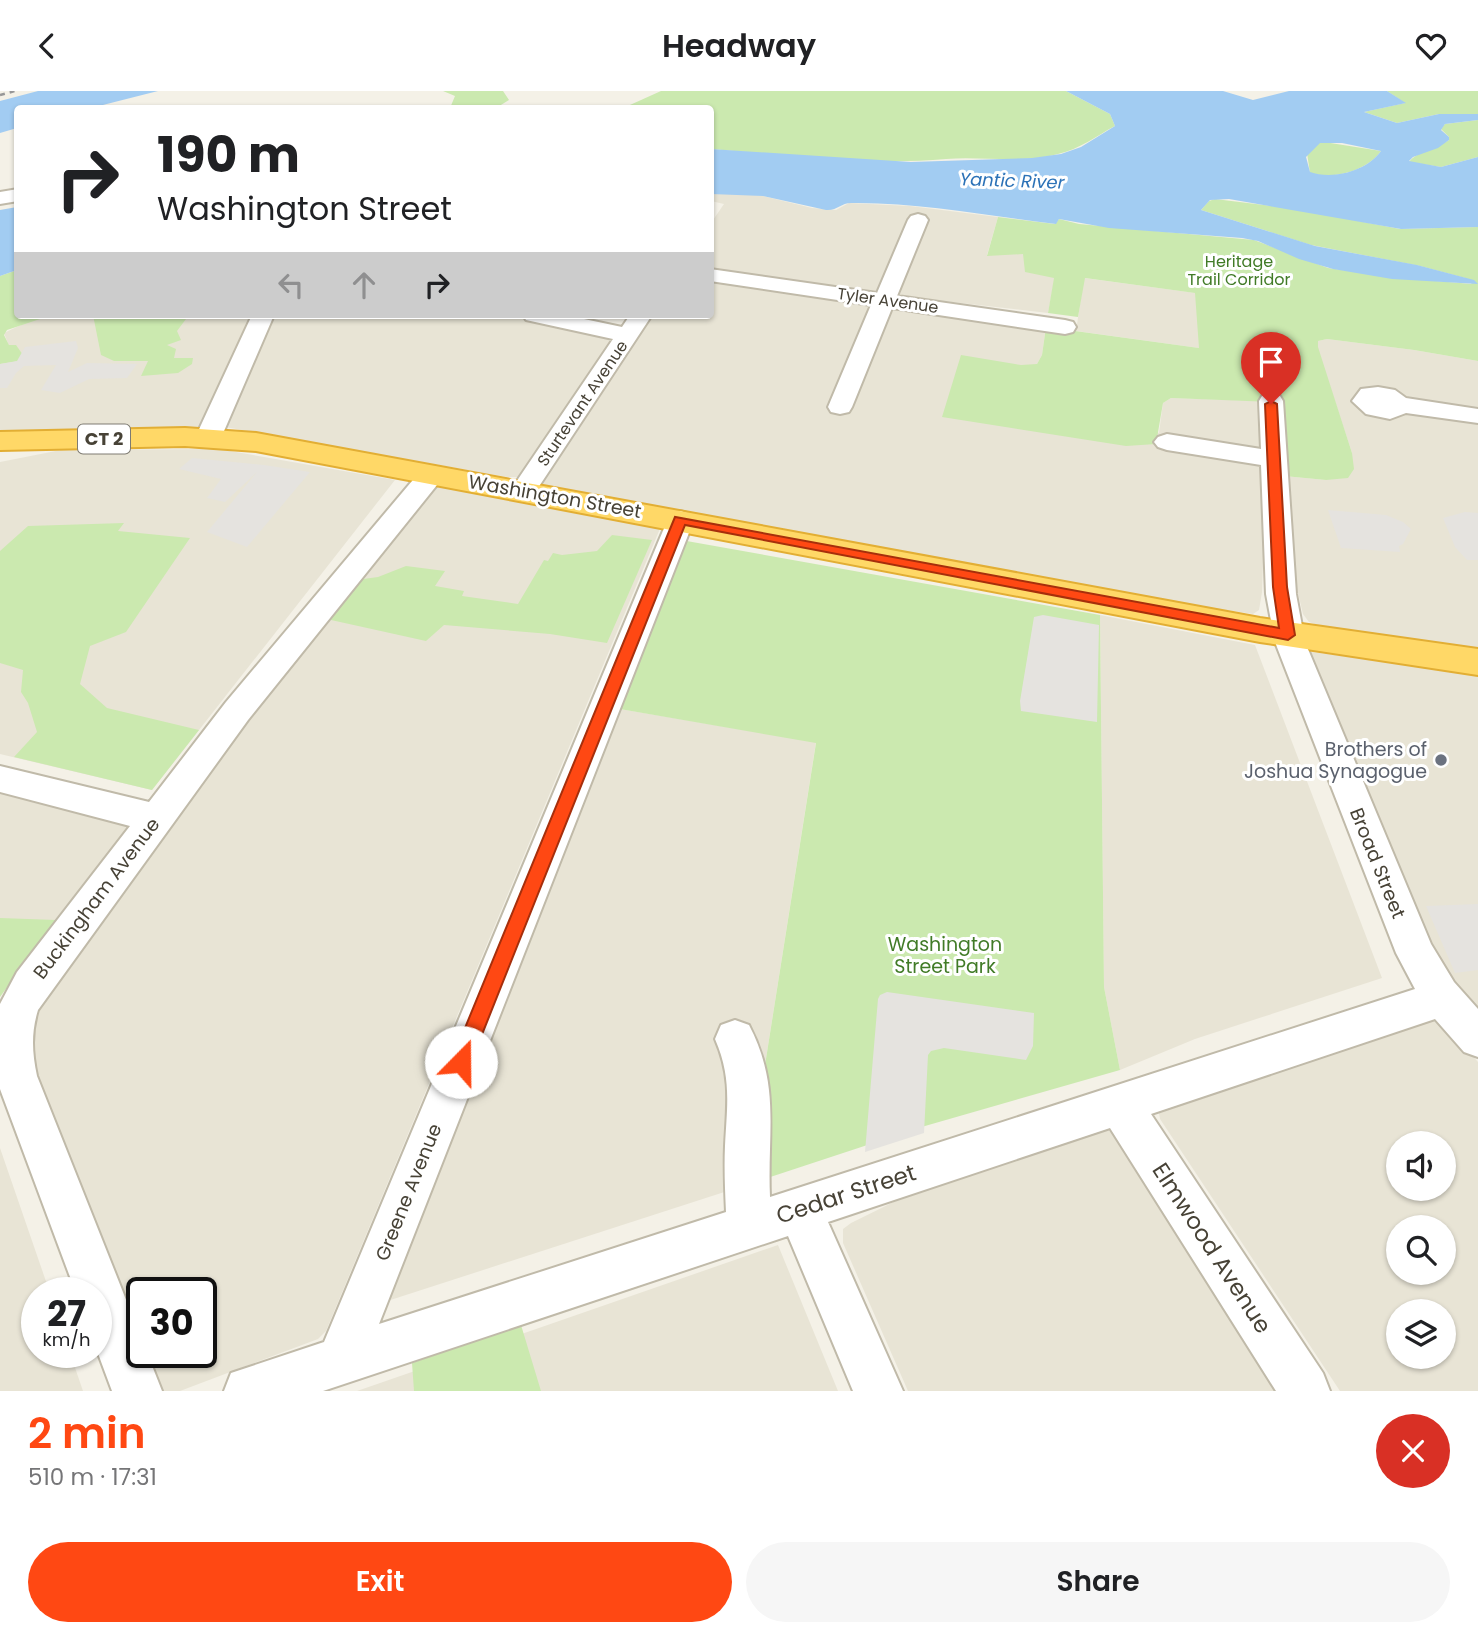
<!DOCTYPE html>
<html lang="en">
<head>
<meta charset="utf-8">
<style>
	:root { --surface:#fff; --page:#f6f6f6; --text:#202124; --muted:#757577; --accent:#ff4813 }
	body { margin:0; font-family:Poppins,sans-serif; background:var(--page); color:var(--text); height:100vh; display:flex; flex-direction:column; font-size:26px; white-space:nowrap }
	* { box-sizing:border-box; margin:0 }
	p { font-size:23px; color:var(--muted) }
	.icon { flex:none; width:38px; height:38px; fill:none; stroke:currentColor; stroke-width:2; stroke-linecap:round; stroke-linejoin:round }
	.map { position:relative; height:1300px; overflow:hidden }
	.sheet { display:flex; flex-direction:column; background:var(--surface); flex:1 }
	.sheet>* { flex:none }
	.top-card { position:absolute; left:14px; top:14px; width:700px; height:214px; border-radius:7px; box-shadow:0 2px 5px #0004; background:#fff; color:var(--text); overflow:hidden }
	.tools { position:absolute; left:1386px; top:1040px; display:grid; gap:14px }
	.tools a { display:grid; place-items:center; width:70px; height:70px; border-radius:50%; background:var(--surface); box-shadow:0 2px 5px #0004; font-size:35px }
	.speed { position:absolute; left:21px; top:1186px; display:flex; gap:14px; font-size:35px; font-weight:700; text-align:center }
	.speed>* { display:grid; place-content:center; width:91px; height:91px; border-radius:50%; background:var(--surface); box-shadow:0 2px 5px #0004; line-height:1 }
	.speed small { font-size:18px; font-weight:400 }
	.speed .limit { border:4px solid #111; border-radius:10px; background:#fff; color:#111 }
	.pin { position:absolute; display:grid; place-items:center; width:60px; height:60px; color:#fff; margin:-72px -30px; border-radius:50% 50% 50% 0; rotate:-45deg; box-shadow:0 0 7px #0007 }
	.pin .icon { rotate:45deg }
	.me { position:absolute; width:77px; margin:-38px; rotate:22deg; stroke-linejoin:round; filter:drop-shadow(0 0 5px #0008) }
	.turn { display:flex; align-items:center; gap:24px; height:147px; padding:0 28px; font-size:32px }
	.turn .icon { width:91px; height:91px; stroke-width:2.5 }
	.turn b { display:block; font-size:49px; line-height:60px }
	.lanes { display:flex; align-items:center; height:66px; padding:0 28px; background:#0003; justify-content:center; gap:35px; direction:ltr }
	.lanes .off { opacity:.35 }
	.round { display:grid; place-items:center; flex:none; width:74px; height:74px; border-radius:37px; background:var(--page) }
	.head { display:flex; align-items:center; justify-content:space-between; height:119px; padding:0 28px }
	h1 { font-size:42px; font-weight:600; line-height:52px; color:var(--accent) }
	.action { display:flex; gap:14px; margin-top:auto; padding:14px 28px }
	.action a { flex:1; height:80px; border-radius:42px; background:var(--accent); color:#fff; font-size:28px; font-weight:600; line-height:80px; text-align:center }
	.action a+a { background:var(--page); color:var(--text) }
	header { display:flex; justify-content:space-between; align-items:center; height:91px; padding:0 28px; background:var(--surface); font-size:32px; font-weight:600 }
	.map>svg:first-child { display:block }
	.residential { fill:#e8e4d5; fill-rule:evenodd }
	.green { fill:#cbe9af }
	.parking { fill:#e5e3df }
	.water { fill:#a2ccf2; fill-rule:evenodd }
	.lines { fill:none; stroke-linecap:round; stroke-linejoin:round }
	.minor-casing { stroke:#c0baa9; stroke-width:4 }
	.highway-casing { stroke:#e2ae34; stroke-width:4 }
	.minor { fill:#fff; fill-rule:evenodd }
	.highway { fill:#ffd867; fill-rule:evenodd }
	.rail { stroke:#979797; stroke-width:2.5; stroke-dasharray:5 5; stroke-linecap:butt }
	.route { fill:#ff4813; stroke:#a62f0c; stroke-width:2 }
	.worship-dot { fill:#6b7280; stroke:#fff; stroke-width:2.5 }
	.labels { text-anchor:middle; stroke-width:6; stroke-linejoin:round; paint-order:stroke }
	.far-park-label { font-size:16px; fill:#417b27; stroke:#fff }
	.far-street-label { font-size:16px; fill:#474236; stroke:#fff }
	.far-water-label { font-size:18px; font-style:italic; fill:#2c72b7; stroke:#fff }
	.shield { fill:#fff; stroke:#7e7b72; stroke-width:2 }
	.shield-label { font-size:18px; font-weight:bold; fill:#474236 }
	.street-label { font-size:19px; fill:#474236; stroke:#fff }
	.worship-label { font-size:19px; fill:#5b616d; stroke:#fff; text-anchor:end }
	.park-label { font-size:19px; fill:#417b27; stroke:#fff }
	.near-street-label { font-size:23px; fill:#474236; stroke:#fff }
</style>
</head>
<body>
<header><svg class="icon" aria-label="back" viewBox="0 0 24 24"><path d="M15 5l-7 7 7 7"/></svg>Headway<svg class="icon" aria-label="heart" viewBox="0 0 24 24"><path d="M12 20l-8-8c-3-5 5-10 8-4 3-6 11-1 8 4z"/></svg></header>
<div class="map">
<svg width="1478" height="1300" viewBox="0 0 1478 1300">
	<rect width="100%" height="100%" fill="#f4f1e7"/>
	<!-- residential -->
	<path class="residential" d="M738,102L763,105L812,117L836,119L849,112L910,115L998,126L987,164L1060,160L1048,222L899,205L926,130L879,201L711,178V132L724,113L711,110V103Z
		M1084,187L1196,202L1200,249L1199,257L1076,240Z
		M711,188L872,212L849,320L895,215L1046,236L1042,264L1037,273L1159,342L1163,312L1171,307L1264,310L1265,412L1262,501L1259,519L1253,523L1192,514L540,394L649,224H710Z
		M52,224H254L199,337L0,342V268L9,255L4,242L27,231Z
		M274,224H505L615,248L520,386H507L225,336Z
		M1327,248L1414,259L1478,270V317L1364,299L1355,304L1358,312L1394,325L1409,321L1478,332V560L1323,536L1309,531L1303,523L1292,477L1284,385L1326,389L1352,362L1317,256L1318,250Z
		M219,358L395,389L152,699L0,663V371L61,359Z
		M436,393L660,436L659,440L326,1240L318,1248L180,1300H156L30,970L33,925L220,656ZM142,1202H201V1262H142Z
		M1100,524L1255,554L1382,887L1195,948L1120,979L1104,896Z
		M1311,561L1478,582V925L1442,879Z
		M614,617L816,651L746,1094L375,1214Z
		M0,698L133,730L56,829L0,840Z
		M1433,929L1445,934L1478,971V1300H1340L1160,1028L1159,1022ZM1398,1052H1444V1097H1398ZM1398,1136H1444V1181H1398ZM1398,1220H1444V1265H1398Z
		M1110,1036L1289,1300H908L843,1152V1138L851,1132L914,1101Z
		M0,1057L50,1202H37V1262H70L83,1300H0Z
		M778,1154L838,1300H357Z"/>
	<!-- green -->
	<path class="green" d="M443,0H503L509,9L496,17H450L455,5Z
		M661,0H1066L1110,23L1115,35C1096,45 1080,58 1058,63C1022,73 983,65 946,68C870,75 787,64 711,58L710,18H621Z
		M1387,0H1478V23H1439L1397,32L1364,21L1405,12Z
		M1478,29V66L1441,76L1409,71C1416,61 1437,57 1449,49V46L1441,38L1445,33Z
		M1324,51L1381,60C1367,80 1333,89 1310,82L1307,62L1318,52Z
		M1215,108L1296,118L1400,138L1478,136V270L1414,259L1327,248L1318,250V256L1352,362L1354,378L1348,387L1326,389L1284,385L1274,311L1171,307L1163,312L1156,353L1126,355L942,326L961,264L1021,274L1037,273L1042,264L1046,236L1199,257L1195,202L1085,187L1078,226L1048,222L1054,187L1025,181L1023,163L987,165L998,126L1055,133L1059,128L1079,133L1254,149L1328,177L1400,187L1472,193L1465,187L1420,175L1311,154L1201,119L1209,110Z
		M17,179L18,224H52L7,239L4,244L9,254H16L23,264L19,270L0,273V185Z
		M93,224H189L177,240L181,249L167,254L176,258L174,267H193L192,273L178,282L141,285L148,270H114L101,264Z
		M124,432L118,440L190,447L126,541L90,555L80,593L107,617L199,639L152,699L14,666L37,641L28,612L21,601L23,579L0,572V460L28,435Z
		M612,444L652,449L607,552L550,543L444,534L426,550L322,527L356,489L378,486L406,475L445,480L435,495L464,500L462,505L518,513L544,469L548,470L553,462L562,464L597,460Z
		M681,449L1100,524L1104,896L1120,979L925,1035L746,1094L816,652L614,617Z
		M0,827L56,829L0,906Z
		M521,1234L541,1300H414L412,1272Z"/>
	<!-- parking -->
	<path class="parking" d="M76,250L78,257L68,281L87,272L137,273L127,287L89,288L60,302L41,299L56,274L24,275L16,282L7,297H0V273L17,270L25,256Z
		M192,367L264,374L310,381L247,456L207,441L257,381L225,411L207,407L221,388L179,378Z
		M1328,419L1386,424L1403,431L1411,438L1403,453L1399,455L1400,461L1341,457Z
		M1465,421L1478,422V469H1467L1455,456L1443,427Z
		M1043,524L1099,534L1097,631L1021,620L1020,610L1034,526Z
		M1478,813V879L1455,882L1426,815Z
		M887,901L1034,922L1033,955L1026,969L944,957L931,960L928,964L924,1042L865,1061L878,908L880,904Z"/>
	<!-- water -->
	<path class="water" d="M38,0H158L91,17L18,18L17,37L0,42V10Z
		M1066,0H1223L1253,9L1289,0H1387L1406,12L1364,21L1397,32L1439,23H1478V29L1445,33L1441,39L1449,46V49L1438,57L1413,66L1409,70L1441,76L1478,66V136L1401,138L1229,108L1210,109L1201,119L1315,155L1417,174L1474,189L1478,193L1392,188L1333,178L1299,168L1258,150L1242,147L1109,137L1059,128L1056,133C988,125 919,111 851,112C841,112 837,120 826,119L763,105L711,103V58L911,71L1032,67L1061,63L1081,56L1115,35L1110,23ZM1320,52H1342L1381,60C1367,80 1333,89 1310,81L1306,66Z
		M17,116V179L0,185V119Z"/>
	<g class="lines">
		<defs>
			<path id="minor" d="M18,98V110L0,113V101Z
				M918,123L925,125L928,129L897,205L1065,229L1073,231L1076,236L1073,241L1065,243L892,217L852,316L849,321L840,323L831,321L828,316L871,214L710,190V178L877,202L908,129L911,125Z
				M252,224H274L221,347L217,352L208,355L199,352L195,347Z
				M523,224H565L622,236L630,224H652L532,406L523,408L514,406L510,400L613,248L526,229Z
				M1378,296L1395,299L1406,307L1478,318V332L1406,322L1390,328L1366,323L1352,310L1361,298Z
				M1271,303L1280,305L1283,310L1296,503L1305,551L1431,853L1454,891L1478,918V966L1464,961L1435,928L1151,1023L1323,1282L1330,1300H1276L1110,1037L828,1131L903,1300H853L788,1145L323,1300H224L231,1282L324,1251L670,423L680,420L690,423L694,429L379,1233L726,1121C725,1099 724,1077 725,1055C727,1014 732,987 715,948L721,934L735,929L749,934C781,995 767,1042 770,1106L1415,898L1396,862L1275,551L1266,503L1261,374L1167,359L1158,356L1154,351L1158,346L1167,343L1261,358L1259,310L1262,305Z
				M432,375L441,377L445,383L441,389L248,629L38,919C31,942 32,961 37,985L142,1249V1262H147L162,1300H112L96,1257V1202H76L0,998V913L17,881L130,735L0,701V675L149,711L226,611L423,377Z"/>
			<path id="highway" d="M185,337L256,342L1260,527L1478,558V584L1260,551L256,360L185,355L0,359V341Z"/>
		</defs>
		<!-- minor casing -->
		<use href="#minor" class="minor-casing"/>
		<!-- highway casing -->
		<use href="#highway" class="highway-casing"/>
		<!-- minor -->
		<use href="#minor" class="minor"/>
		<!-- highway -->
		<use href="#highway" class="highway"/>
		<!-- rail -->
		<path class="rail" d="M0,4L15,0"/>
	</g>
	<!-- route -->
	<path class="route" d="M1271,310L1277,313L1287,496L1295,544L1288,549L685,434L471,971L468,977L461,980L454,977L451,971L675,426L1279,537L1273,496L1265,313Z"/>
	<!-- markers -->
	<circle class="worship-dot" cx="1441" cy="669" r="7"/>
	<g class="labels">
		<!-- far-park labels -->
		<g class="far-park-label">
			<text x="1239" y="176">Heritage<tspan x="1239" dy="18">Trail Corridor</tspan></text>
		</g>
		<!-- far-street labels -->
		<g class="far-street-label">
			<text transform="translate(888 209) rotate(8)" y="6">Tyler Avenue</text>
			<text transform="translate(582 312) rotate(-56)" y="6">Sturtevant Avenue</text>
		</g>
		<!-- far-water labels -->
		<g class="far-water-label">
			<text transform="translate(1012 90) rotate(2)" y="6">Yantic River</text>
		</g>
		<!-- shield labels -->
		<rect class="shield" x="78" y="333.5" width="52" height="29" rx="5"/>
		<g class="shield-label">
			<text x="104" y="354">CT 2</text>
		</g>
		<!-- street labels -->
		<g class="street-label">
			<text transform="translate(555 405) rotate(10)" y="7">Washington Street</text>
			<text transform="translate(1378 772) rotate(68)" y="7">Broad Street</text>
			<text transform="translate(96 807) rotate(-53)" y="7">Buckingham Avenue</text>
			<text transform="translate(408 1101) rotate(-68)" y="7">Greene Avenue</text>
		</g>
		<!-- worship labels -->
		<g class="worship-label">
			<text x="1427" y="665">Brothers of<tspan x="1427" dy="22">Joshua Synagogue</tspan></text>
		</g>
		<!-- park labels -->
		<g class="park-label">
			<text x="945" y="860">Washington<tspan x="945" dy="22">Street Park</tspan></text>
		</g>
		<!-- near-street labels -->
		<g class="near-street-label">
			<text transform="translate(846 1103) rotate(-18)" y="8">Cedar Street</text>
			<text transform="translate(1212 1157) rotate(57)" y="8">Elmwood Avenue</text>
		</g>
	</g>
</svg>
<div class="tools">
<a><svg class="icon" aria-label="sound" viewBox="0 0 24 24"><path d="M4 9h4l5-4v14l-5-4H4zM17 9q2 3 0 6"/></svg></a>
<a><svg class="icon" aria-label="search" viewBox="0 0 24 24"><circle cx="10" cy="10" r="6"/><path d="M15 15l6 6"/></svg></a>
<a><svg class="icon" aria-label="layers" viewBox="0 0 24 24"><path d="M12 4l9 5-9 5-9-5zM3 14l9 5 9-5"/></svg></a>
</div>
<div class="speed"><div>27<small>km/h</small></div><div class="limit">30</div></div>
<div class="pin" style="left:1271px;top:313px;background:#d93025"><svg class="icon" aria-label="arrive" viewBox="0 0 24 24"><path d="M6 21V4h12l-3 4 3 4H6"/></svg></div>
<svg class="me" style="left:461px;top:971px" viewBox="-20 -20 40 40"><circle r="19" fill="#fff"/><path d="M0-13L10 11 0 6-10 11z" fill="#ff4813"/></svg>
<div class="top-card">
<div class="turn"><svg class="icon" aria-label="right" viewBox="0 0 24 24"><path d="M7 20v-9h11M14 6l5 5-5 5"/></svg><div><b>190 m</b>Washington Street</div></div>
<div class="lanes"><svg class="icon off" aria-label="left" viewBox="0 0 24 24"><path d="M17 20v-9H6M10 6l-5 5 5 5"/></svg><svg class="icon off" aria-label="ahead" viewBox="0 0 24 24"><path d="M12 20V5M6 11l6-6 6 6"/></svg><svg class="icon" aria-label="right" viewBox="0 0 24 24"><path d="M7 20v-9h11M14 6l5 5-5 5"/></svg></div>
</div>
</div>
<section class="sheet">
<div class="head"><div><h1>2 min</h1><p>510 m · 17:31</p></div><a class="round" style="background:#d93025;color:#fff"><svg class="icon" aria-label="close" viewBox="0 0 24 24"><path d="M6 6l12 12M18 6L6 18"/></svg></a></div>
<div class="action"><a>Exit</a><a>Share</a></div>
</section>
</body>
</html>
